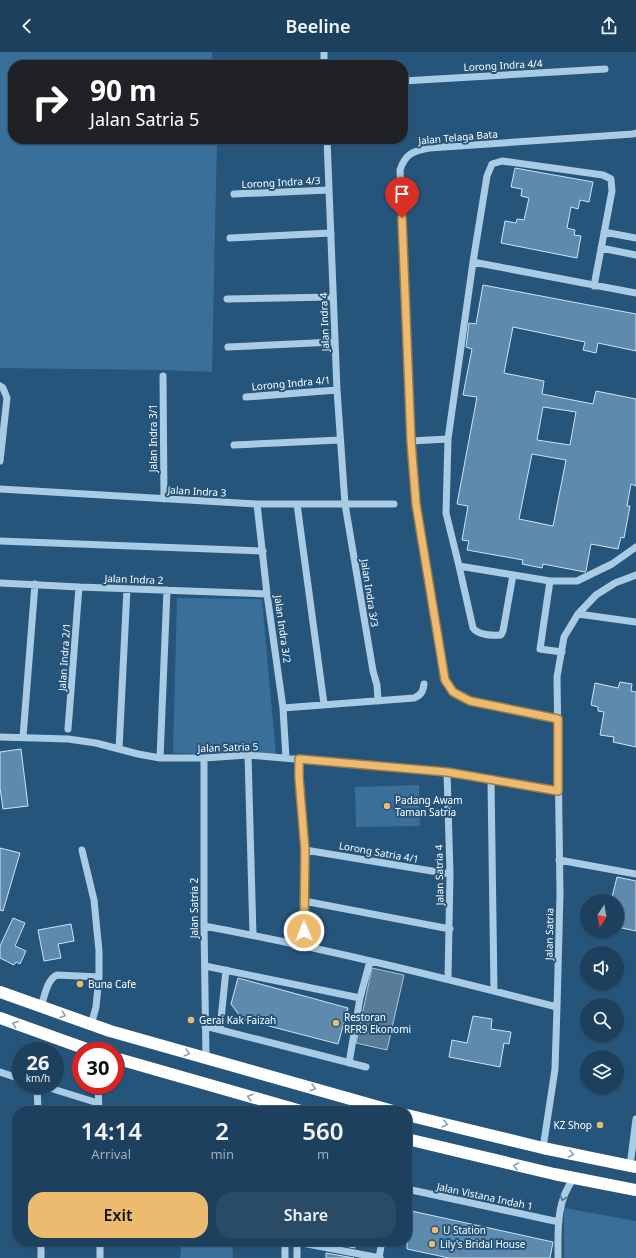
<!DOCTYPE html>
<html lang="en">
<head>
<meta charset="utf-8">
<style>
	:root { --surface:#1c405d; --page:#294b66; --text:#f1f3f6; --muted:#a0afbc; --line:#3a5972; --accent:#edbb6f }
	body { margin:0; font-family:"Noto Sans",sans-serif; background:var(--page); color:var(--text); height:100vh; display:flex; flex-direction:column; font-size:15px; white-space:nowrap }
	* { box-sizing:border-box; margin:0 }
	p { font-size:13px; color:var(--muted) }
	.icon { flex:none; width:22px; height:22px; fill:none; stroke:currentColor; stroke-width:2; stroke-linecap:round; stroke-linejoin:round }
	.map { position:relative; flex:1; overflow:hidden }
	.panel { position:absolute; left:12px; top:1054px; width:400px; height:140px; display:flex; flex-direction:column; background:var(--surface); border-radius:16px; box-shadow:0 1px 3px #0004,0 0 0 1px var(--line) }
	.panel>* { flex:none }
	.guide { position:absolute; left:8px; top:8px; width:400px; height:84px; border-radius:16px; box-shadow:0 1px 3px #0004,0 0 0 1px var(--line); background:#202124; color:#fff; overflow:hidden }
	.needle { width:26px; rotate:191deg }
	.controls { position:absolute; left:580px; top:842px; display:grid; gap:8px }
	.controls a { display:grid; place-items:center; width:44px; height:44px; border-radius:50%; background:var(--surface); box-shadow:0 1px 3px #0004,0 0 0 1px var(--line); font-size:20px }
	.speed { position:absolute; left:12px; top:990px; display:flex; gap:8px; font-size:20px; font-weight:700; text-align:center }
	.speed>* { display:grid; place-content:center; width:52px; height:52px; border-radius:50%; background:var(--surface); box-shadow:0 1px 3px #0004,0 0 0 1px var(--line); line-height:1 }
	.speed small { font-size:10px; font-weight:400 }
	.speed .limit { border:6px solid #d22; background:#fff; color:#111 }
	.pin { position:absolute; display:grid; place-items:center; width:34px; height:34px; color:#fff; margin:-41px -17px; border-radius:50% 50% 50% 0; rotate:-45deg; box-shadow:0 0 4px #0007 }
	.pin .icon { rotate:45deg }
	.me { position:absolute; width:44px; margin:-22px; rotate:359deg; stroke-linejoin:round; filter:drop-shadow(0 0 3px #0008) }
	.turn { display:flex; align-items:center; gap:14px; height:84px; padding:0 16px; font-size:18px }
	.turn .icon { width:52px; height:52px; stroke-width:2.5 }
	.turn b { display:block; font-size:28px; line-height:34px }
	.eta { display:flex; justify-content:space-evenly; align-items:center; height:68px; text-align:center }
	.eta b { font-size:24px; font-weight:600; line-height:28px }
	.cta { display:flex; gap:8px; margin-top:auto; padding:8px 16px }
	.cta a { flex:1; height:46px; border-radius:16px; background:var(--accent); color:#111; font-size:16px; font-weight:600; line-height:46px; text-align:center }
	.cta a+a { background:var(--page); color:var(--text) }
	header { display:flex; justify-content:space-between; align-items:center; height:52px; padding:0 16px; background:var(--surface); font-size:18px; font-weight:600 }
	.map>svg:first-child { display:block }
	.green { fill:#396f99 }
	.water { fill:#5a7c97; stroke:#9fc7e5 }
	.building { fill:#5e8aad; stroke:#cde3f4; fill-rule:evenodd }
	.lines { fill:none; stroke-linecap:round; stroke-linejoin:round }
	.minor { stroke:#aacbe4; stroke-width:7 }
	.highway { stroke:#fff; stroke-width:12 }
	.oneway { stroke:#88a2b7 }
	.oneway2 { stroke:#4e789b }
	.route-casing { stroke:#9a7a48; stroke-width:10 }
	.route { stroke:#edbb6f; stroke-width:7 }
	.poi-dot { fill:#edbb6f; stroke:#26557c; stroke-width:1.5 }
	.labels { text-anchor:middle; stroke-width:4; stroke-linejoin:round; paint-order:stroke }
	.street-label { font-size:10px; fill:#fff; stroke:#26557c }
	.poi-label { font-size:10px; fill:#fff; stroke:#26557c; text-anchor:start }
</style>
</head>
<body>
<header><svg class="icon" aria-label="back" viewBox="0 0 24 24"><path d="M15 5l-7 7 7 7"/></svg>Beeline<svg class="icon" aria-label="share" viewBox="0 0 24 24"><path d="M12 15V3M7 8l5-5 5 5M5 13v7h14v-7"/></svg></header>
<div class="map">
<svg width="636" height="1206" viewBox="0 0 636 1206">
	<rect width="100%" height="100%" fill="#26557c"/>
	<!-- green -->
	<path class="green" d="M0,0H212L213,13H13V87H217L212,320L161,318L0,316Z
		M177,546L262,547L276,704L173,701Z
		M419,733L420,774L356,775L355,735Z
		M564,1156L636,1169V1206H564Z
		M182,1189H232L233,1206H180Z"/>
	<!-- water -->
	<path class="water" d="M372,916L404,923L387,998L356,991Z"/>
	<!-- building -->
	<path class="building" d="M515,116L593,130L589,150L580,148L578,157L571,155L567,176L575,178L574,183L581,184L577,206L501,191L505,169L516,171L517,167L524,168L529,146L521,144L522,137L511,135Z
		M483,233L636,262V299L598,291L596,301L583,298L585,290L513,275L504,321L544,329L542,342L593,352L596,339L636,347V434L631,432L627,454H630L624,486L621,485L618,497L591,492L586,519L585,520L543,512L542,516L522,512L523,508L467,498L469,489L462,488L468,454L457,452L477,345L463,343L472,297L466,295L469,271L476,272ZM543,355L576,360L570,393L537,388ZM532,402L566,408L553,474L519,467Z
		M620,630L632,632L631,639L636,640V695L613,690L614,685L600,683L604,660L598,659V655L591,653L595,631L618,636Z
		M21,697L28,754L3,757L0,736V700Z
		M0,796L20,801L3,859L0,858Z
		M617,825L636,829V879L617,875V849H611Z
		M13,866L25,871L15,894L26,899L20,912L16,910L14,913L0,906V894Z
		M71,872L74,889L58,892L61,906L44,909L38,878Z
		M238,926L348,956L338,992L242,967L231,952Z
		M473,964L492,967L491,977L511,980L509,992L504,991L500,1015L449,1005L452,988L467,991Z
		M407,1158L553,1190L550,1206H449L407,1197Z
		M328,1189H354L355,1196L328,1191Z
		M326,1201L354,1206H326Z"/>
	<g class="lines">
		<!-- minor -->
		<path class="minor" d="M324,0V13
			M403,29L605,17
			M327,87L337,338L345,452L373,619L377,633L378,649
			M234,142L329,138
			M604,180L636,186
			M230,186L331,181
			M601,196L636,203
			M473,210L636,241
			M594,234L612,139L611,127L603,123L502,109L492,112L487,124L473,210L448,387L446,461L459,514L550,529H577L612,512L636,495
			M227,247L333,245
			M228,295L335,290
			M163,324L164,447
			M0,334L3,336L7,346L0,409
			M246,345L337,338
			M411,389L448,387
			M234,393L340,388
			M0,437L257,452H394
			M257,452L267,542L283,656L286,706
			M297,452L324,652
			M0,489L263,499
			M459,514L473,576C478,583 493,584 501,583L503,579L513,523
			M550,529L540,597L562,600
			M0,531L79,535L267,542
			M578,562L636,570
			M283,656L414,646C421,643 423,640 424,632
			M558,667L470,649L453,640L445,628L416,452L411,389L400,118C405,102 413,99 429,96L633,82L636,81
			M68,677L79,535
			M0,685L68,687L96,691L138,702L160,706H204L248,703L447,720L558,739
			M23,685L35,532
			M119,697L127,537
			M248,703L253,883
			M160,706L167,538
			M204,706V874L206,1006
			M299,707V725L305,798V894
			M447,720L450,822L448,926
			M491,728L494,939
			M82,798L94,848L99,899V925L96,955L91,973
			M305,798L450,822
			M559,808L636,822
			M304,849L450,877
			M204,874C323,896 440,925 557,955
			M205,914L360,946
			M41,955C44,946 47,927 57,923L99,925
			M205,974L366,1015
			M220,977L226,918
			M349,1011L360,946L370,909
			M0,1020L21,1027
			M37,1033L38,1059
			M40,1033L98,1051
			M98,1033L99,1059
			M543,1096L555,1017L557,955L560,842L557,625L564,585L578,562L596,543L615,531L636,523
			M630,1114L636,1067
			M407,1137L559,1170
			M41,1189V1206
			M285,1189V1206
			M297,1189V1206
			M297,1190L380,1206
			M100,1206V1189
			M379,1206L382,1189
			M558,1206C558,1178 556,1149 574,1126"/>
		<!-- highway -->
		<path class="highway" d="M0,940L110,979L393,1059
			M0,966L92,999
			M115,1006L301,1059
			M407,1063L543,1096L636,1115
			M407,1087L554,1122L636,1138"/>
	</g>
	<!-- one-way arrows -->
	<defs><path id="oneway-chevron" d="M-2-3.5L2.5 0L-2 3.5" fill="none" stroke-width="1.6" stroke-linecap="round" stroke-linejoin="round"/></defs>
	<g class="oneway">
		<use href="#oneway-chevron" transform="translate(63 963) rotate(20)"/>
		<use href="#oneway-chevron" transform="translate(15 972) rotate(-160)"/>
		<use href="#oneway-chevron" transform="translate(187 1001) rotate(15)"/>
		<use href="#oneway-chevron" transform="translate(313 1036) rotate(16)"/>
		<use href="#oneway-chevron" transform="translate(250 1045) rotate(-164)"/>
		<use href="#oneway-chevron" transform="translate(445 1072) rotate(14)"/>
		<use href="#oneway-chevron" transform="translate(571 1102) rotate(11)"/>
		<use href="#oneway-chevron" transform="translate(516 1114) rotate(-167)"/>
	</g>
	<use class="oneway2" href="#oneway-chevron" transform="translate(563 1146) rotate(109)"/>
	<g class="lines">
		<defs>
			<path id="route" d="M304,879L305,798L299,726V707L447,720L558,739V667L470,649L453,640L445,628L416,452L411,389L402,166"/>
		</defs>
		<!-- route casing -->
		<use href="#route" class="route-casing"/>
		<!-- route -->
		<use href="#route" class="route"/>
	</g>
	<!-- markers -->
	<g class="poi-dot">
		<circle cx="387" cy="754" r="4"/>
		<circle cx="80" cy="932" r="4"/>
		<circle cx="191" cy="968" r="4"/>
		<circle cx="336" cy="971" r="4"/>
		<circle cx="600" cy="1073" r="4"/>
		<circle cx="435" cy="1178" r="4"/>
		<circle cx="432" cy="1192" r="4"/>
	</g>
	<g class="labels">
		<!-- street labels -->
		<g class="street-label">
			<text transform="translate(503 13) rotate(-3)" y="4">Lorong Indra 4/4</text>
			<text transform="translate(458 85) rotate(-5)" y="4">Jalan Telaga Bata</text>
			<text transform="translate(281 130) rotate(-3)" y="4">Lorong Indra 4/3</text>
			<text transform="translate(324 270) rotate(-92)" y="4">Jalan Indra 4</text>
			<text transform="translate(291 331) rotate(-5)" y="4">Lorong Indra 4/1</text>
			<text transform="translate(153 386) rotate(-90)" y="4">Jalan Indra 3/1</text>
			<text transform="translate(197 439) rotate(3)" y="4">Jalan Indra 3</text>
			<text transform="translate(134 527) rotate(2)" y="4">Jalan Indra 2</text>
			<text transform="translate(370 541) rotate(81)" y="4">Jalan Indra 3/3</text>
			<text transform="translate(283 577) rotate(82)" y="4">Jalan Indra 3/2</text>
			<text transform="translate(64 605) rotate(-86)" y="4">Jalan Indra 2/1</text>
			<text transform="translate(228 695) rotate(-2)" y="4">Jalan Satria 5</text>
			<text transform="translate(379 800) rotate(10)" y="4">Lorong Satria 4/1</text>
			<text transform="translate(439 823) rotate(-91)" y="4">Jalan Satria 4</text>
			<text transform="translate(194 856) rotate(-90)" y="4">Jalan Satria 2</text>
			<text transform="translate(549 882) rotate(-89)" y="4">Jalan Satria</text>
			<text transform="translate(485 1144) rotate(12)" y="4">Jalan Vistana Indah 1</text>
		</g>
		<!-- poi labels -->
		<g class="poi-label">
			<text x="395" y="752">Padang Awam<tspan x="395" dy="12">Taman Satria</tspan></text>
			<text x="88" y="936">Buna Cafe</text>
			<text x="344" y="969">Restoran<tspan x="344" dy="12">RFR9 Ekonomi</tspan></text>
			<text x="199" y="972">Gerai Kak Faizah</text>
			<text x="592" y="1077" text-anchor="end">KZ Shop</text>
			<text x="443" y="1182">U Station</text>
			<text x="440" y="1196">Lily's Bridal House</text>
		</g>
	</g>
</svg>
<div class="controls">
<a><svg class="needle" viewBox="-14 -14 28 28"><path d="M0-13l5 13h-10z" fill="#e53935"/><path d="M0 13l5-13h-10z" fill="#a0afbc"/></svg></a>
<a><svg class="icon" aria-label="sound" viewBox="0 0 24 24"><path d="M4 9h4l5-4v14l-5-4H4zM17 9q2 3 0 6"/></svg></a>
<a><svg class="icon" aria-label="search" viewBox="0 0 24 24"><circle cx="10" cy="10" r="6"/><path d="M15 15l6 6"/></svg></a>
<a><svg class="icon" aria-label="layers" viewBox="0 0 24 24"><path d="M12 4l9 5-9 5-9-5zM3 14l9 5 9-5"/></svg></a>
</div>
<div class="speed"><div>26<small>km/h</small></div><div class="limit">30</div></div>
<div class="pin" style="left:402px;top:166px;background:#d93025"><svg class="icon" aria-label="arrive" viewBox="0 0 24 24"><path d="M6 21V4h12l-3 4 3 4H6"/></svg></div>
<svg class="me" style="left:304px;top:879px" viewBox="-20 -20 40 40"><circle r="17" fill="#edbb6f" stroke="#fff" stroke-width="3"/><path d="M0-11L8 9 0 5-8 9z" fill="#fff"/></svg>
<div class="guide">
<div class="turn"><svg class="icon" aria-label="right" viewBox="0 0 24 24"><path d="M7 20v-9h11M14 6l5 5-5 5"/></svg><div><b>90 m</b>Jalan Satria 5</div></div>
</div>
<section class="panel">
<div class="eta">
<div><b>14:14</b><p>Arrival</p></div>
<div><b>2</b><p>min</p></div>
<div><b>560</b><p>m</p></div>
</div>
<div class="cta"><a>Exit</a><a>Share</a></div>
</section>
</div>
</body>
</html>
